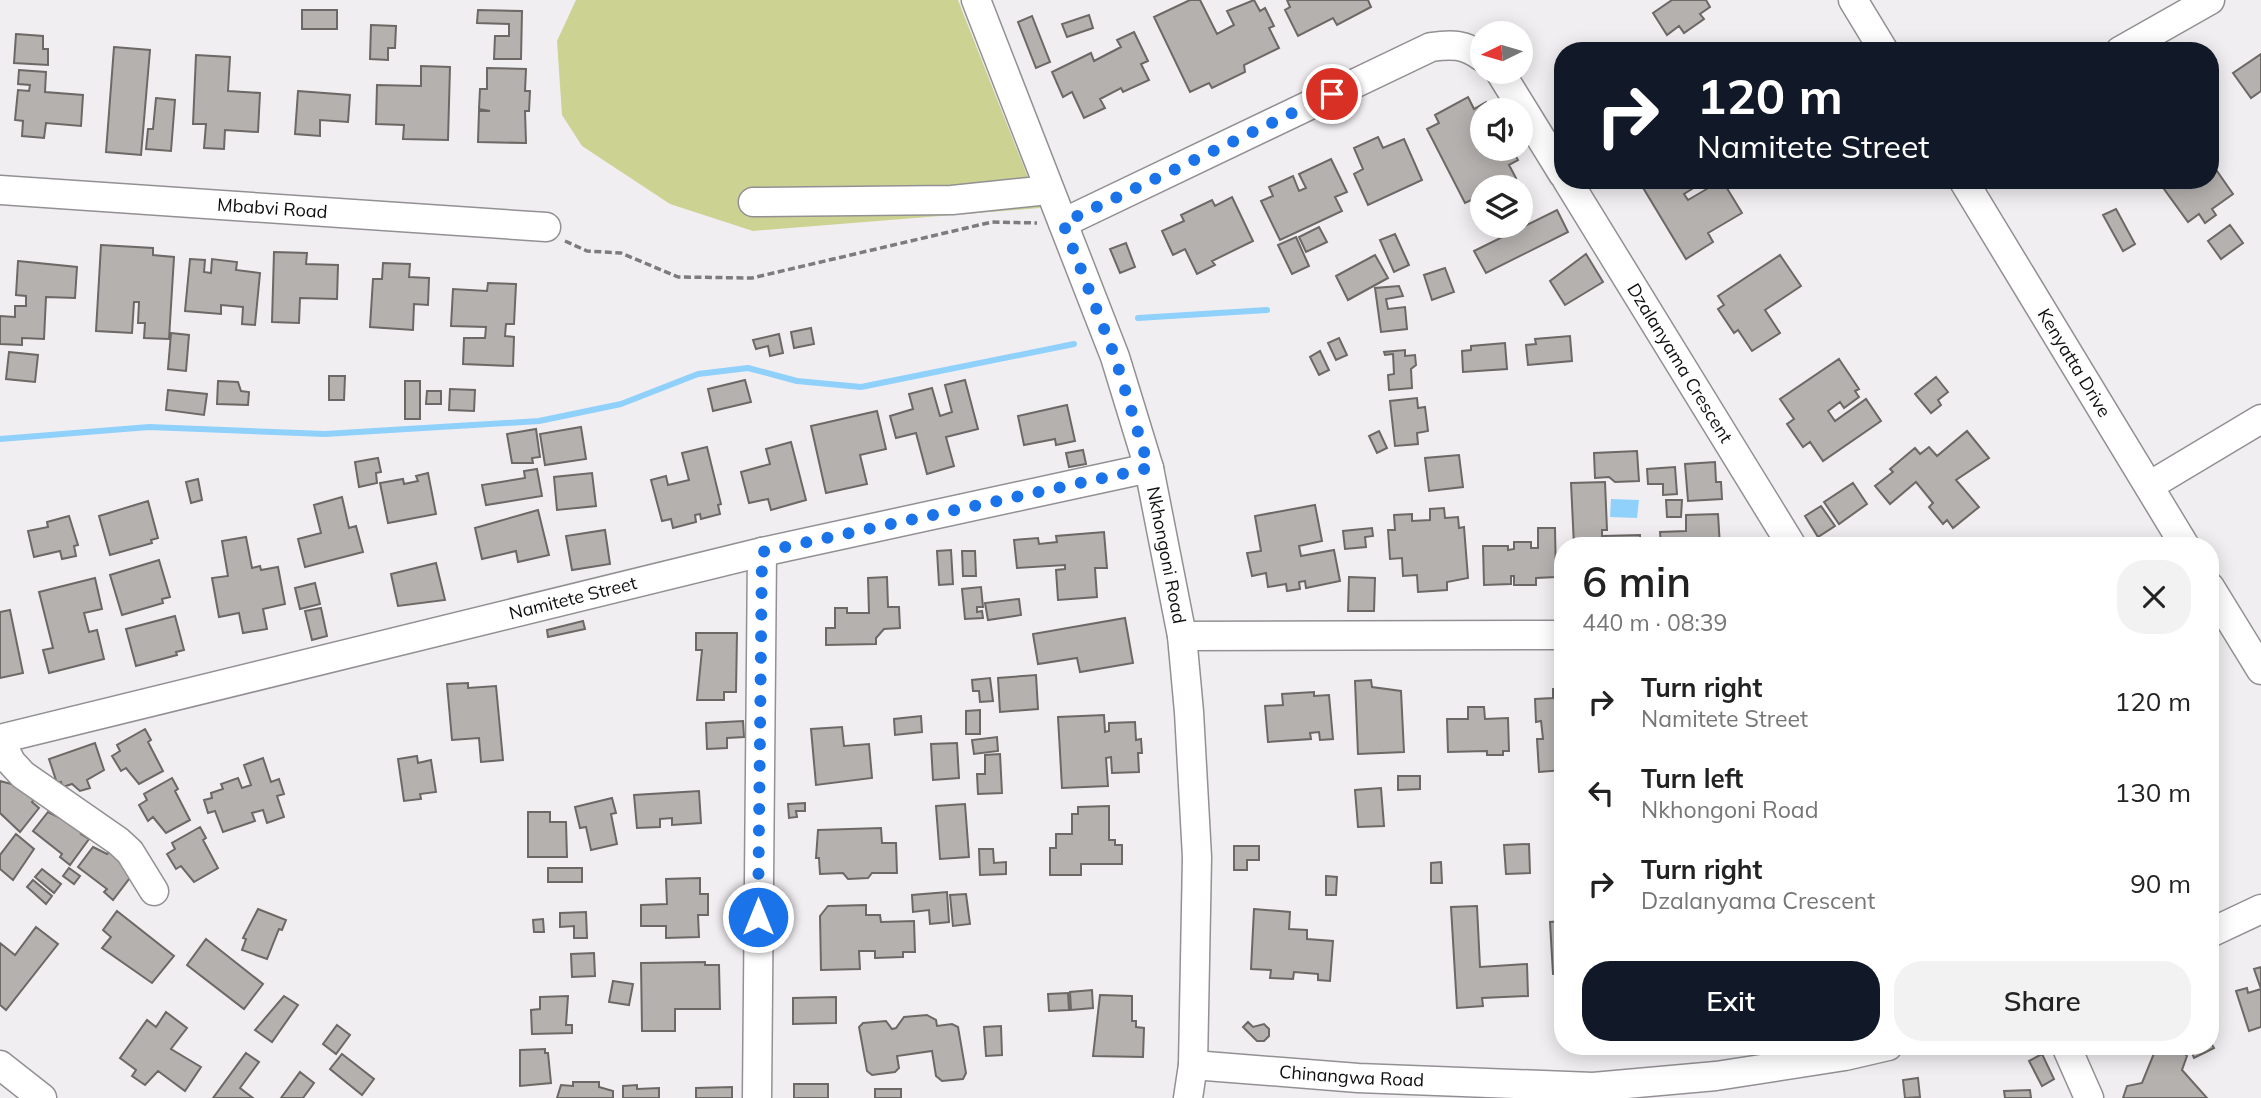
<!DOCTYPE html>
<html lang="en">
<head>
<meta charset="utf-8">
<style>
	:root { --surface:#fff; --page:#f2f2f2; --text:#222; --muted:#767676; --accent:#111827 }
	body { margin:0; font-family:Mulish,sans-serif; background:var(--page); color:var(--text); height:100vh; display:flex; flex-direction:column; font-size:26px; white-space:nowrap }
	* { box-sizing:border-box; margin:0 }
	p { font-size:23px; color:var(--muted) }
	.icon { flex:none; width:38px; height:38px; fill:none; stroke:currentColor; stroke-width:2; stroke-linecap:round; stroke-linejoin:round }
	.map { position:relative; flex:1; overflow:hidden }
	.details { position:absolute; left:1554px; top:537px; width:665px; height:518px; display:flex; flex-direction:column; background:var(--surface); border-radius:28px; box-shadow:0 4px 18px #0003 }
	.details>* { flex:none }
	.hud { position:absolute; left:1554px; top:42px; width:665px; height:147px; border-radius:28px; box-shadow:0 4px 18px #0003; background:#111827; color:#fff; overflow:hidden }
	.needle { width:46px; rotate:265deg }
	.tools { position:absolute; left:1470px; top:21px; display:grid; gap:14px }
	.tools a { display:grid; place-items:center; width:63px; height:63px; border-radius:50%; background:var(--surface); box-shadow:0 4px 18px #0003; font-size:35px }
	.pin { position:absolute; display:grid; place-items:center; width:60px; height:60px; color:#fff; margin:-30px; border:4px solid #fff; border-radius:50%; box-shadow:0 2px 7px #0007 }
	.me { position:absolute; width:77px; margin:-38px; rotate:0deg; stroke-linejoin:round; filter:drop-shadow(0 0 5px #0008) }
	.turn { display:flex; align-items:center; gap:24px; height:147px; padding:0 28px; font-size:32px }
	.turn .icon { width:91px; height:91px; stroke-width:2.5 }
	.turn b { display:block; font-size:49px; line-height:60px }
	.round { display:grid; place-items:center; flex:none; width:74px; height:74px; border-radius:28px; background:var(--page) }
	.summary { display:flex; align-items:center; justify-content:space-between; height:119px; padding:0 28px }
	h1 { font-size:42px; font-weight:600; line-height:52px }
	.button { display:flex; gap:14px; margin-top:auto; padding:14px 28px }
	.button a { flex:1; height:80px; border-radius:28px; background:var(--accent); color:#fff; font-size:28px; font-weight:600; line-height:80px; text-align:center }
	.button a+a { background:var(--page); color:var(--text) }
	ul { padding:0; list-style:none }
	li { display:flex; align-items:center; gap:21px; height:91px; padding:0 28px }
	li div { flex:1 }
	li b { display:block; font-size:26px }
	li em { font-style:normal }
	.map>svg:first-child { display:block }
	.green { fill:#ccd392 }
	.water { fill:#90d1fb }
	.lines { fill:none; stroke-linecap:round; stroke-linejoin:round }
	.stream { stroke:#90d1fb; stroke-width:6 }
	.building { fill:#b5b1ae; stroke:#6b6865; stroke-width:2 }
	.minor-casing { stroke:#939094; stroke-width:31 }
	.path { stroke:#7d7b7e; stroke-width:3.5; stroke-dasharray:7 3.5; stroke-linecap:butt }
	.minor { stroke:#fff; stroke-width:28 }
	.route { stroke:#1a73e8; stroke-width:12; stroke-dasharray:0 21.6 }
	.labels { text-anchor:middle; stroke-width:7; stroke-linejoin:round; paint-order:stroke }
	.street-label { font-size:18px; fill:#100f10; stroke:#f1eef2 }
</style>
</head>
<body>
<div class="map">
<svg width="2261" height="1098" viewBox="0 0 2261 1098">
	<rect width="100%" height="100%" fill="#f1eef2"/>
	<!-- green -->
	<path class="green" d="M576,0H958L1040,208L753,231L670,204L582,146L562,115L557,41Z"/>
	<!-- water -->
	<path class="water" d="M1611,499L1639,500L1637,518L1610,517Z"/>
	<g class="lines">
		<!-- stream -->
		<path class="stream" d="M1138,318L1267,310
			M0,439L149,427L325,434L539,421L621,404L698,374L748,368L797,381L861,387L1074,344"/>
	</g>
	<!-- building -->
	<path class="building" d="M1190,0H1200L1217,34L1234,25L1227,11L1254,0L1260,11L1265,8L1274,26L1269,28L1279,48L1244,65L1245,72L1212,88L1209,83L1190,92L1154,17Z
		M1287,0H1368L1371,7L1337,25L1333,18L1298,36L1285,10L1290,7Z
		M1672,0H1706L1710,7L1700,14L1704,19L1684,33L1679,26L1667,35L1653,13Z
		M302,10H337V29H302Z
		M478,10L522,11L521,59H494L495,36H509V24L477,23Z
		M1089,15L1093,28L1067,37L1062,24Z
		M1032,16L1050,62L1036,68L1018,22Z
		M371,25L396,26L395,48H388V60L370,59Z
		M1134,32L1148,61L1141,64L1149,80L1123,92L1121,88L1100,99L1105,108L1084,118L1072,92L1063,97L1052,72L1091,53L1094,61L1121,47L1117,40Z
		M16,34L43,36V49H48V65L14,63Z
		M114,47L150,50L141,155L106,152Z
		M2261,54V91L2251,98L2233,73Z
		M196,55L230,57L228,91L260,93L258,132L225,130L224,149L204,148L206,124H193Z
		M421,66L450,67L448,140L403,139L404,125L376,124L377,85L421,86Z
		M487,68L526,69L525,91H530L529,111H525L526,143L478,142L479,111H490L479,109L480,89H487Z
		M19,70L46,72L45,92L83,95L81,126L46,123L44,138L22,136L23,121L15,120L18,90L29,91L30,85L18,84Z
		M298,91L350,95L348,122L320,120V136L295,134Z
		M1468,97L1474,109L1486,102L1491,110H1482V149H1512L1518,160L1509,165L1516,178L1500,187H1482V195L1465,203L1427,129L1439,123L1435,115Z
		M156,98L175,100L171,151L146,149L148,129H153Z
		M1378,137L1383,148L1404,139L1422,180L1368,205L1354,174L1363,169L1354,148Z
		M1331,159L1347,192L1335,197L1342,211L1280,240L1261,201L1273,196L1269,187L1293,176L1299,191L1306,188L1299,174Z
		M2210,161L2233,194L2212,209L2216,215L2205,223L2199,214L2188,222L2164,189L2176,180H2210Z
		M1651,180H1706L1684,194L1688,200L1722,180L1742,213L1708,233L1713,242L1686,259L1642,186Z
		M1232,197L1253,241L1212,261L1215,265L1197,274L1185,249L1173,255L1162,231L1184,221L1181,215L1212,200L1215,206Z
		M2116,209L2135,244L2123,251L2103,215Z
		M1557,210L1568,232L1486,273L1474,251Z
		M2230,225L2243,243L2221,259L2208,241Z
		M1319,227L1327,242L1306,252L1299,237Z
		M1395,234L1409,265L1394,272L1380,240Z
		M1296,237L1309,266L1292,274L1278,245Z
		M1126,243L1135,267L1120,273L1110,249Z
		M101,245L153,248V255L174,257L169,339L144,338L145,323H138L139,302H134L132,333L96,331Z
		M274,252L307,253L306,264L338,265L337,299L300,298L299,323L272,322Z
		M1586,254L1603,282L1565,305L1550,281Z
		M1375,255L1388,278L1348,300L1336,276Z
		M1780,255L1801,286L1765,310L1780,333L1752,351L1738,330L1734,333L1718,309L1724,305L1718,296Z
		M190,259L205,260L204,272L211,273L212,259L237,262L236,270L260,273L255,325L242,324L243,307L221,305V314L185,311Z
		M18,261L77,267L75,298L46,297L44,339L22,338V345L0,344V316L15,317V306H26V296L16,295Z
		M383,263L410,264L409,277L429,278L428,305L414,304L413,330L370,327L373,279H382Z
		M1445,268L1454,292L1432,300L1424,275Z
		M488,283L516,284L514,324H506L505,336L514,337L513,366L463,364L464,338H485L486,327L451,326L453,289L487,291Z
		M1399,286L1403,296L1386,299L1388,309L1405,307L1407,329L1381,332L1375,288Z
		M811,328L814,344L794,348L791,332Z
		M171,333L189,335L186,371L168,369Z
		M779,334L783,353L770,356L768,346L756,349L753,340Z
		M1570,336L1572,361L1528,365L1526,345L1536,344L1535,339Z
		M1339,338L1347,355L1336,360L1328,343Z
		M1505,343L1507,369L1463,372L1462,351L1471,350V346Z
		M1405,350V356L1415,355L1416,365L1411,369L1412,388L1389,390L1388,375L1394,374L1393,354L1385,355L1384,352Z
		M1320,351L1329,370L1319,375L1310,357Z
		M9,352L38,355L35,382L6,379Z
		M1839,359L1859,389L1855,391L1859,397L1844,408L1840,402L1828,411L1835,421L1866,399L1881,421L1823,461L1810,442L1803,447L1787,424L1794,419L1780,399Z
		M329,376H345L344,400H329Z
		M1936,377L1948,392L1938,400L1941,405L1931,413L1915,394Z
		M745,380L751,402L713,411L708,389Z
		M965,380L978,429L946,437L954,466L927,474L916,433L896,438L890,416L913,409L909,394L932,388L940,416L952,412L945,385Z
		M218,381L238,382L241,391L249,392L248,405L217,404Z
		M405,381H420V419H405Z
		M450,389L475,390L474,411L449,410Z
		M168,390L207,394L204,415L166,410Z
		M427,391H441V404H426Z
		M1417,398L1418,408L1425,407L1428,431L1417,433L1418,444L1395,446L1390,401Z
		M1067,405L1075,441L1056,445L1055,439L1024,445L1018,416Z
		M877,411L886,449L860,455L867,484L826,493L811,426Z
		M581,427L586,459L545,465L540,434Z
		M536,429L540,457L532,458L533,463H512L507,434Z
		M1379,431L1387,448L1377,453L1369,436Z
		M1967,431L1989,458L1956,480L1979,507L1953,528L1947,520L1943,524L1929,507L1933,503L1916,482L1890,504L1875,486L1893,472L1890,469L1915,448L1920,454L1929,447L1937,456Z
		M791,442L806,500L771,510L768,499L749,503L741,472L770,464L766,449Z
		M707,447L721,504L718,505L720,514L701,519L700,514L695,515L696,522L673,528L671,519L662,521L651,480L666,476L668,485L689,480L682,453Z
		M1083,450L1086,464L1069,467L1066,453Z
		M1637,451L1639,481L1615,482L1609,477L1595,478L1594,453Z
		M1459,455L1463,487L1429,491L1425,458Z
		M378,458L381,472L376,473L377,483L359,487L355,462Z
		M1715,462L1716,482H1721L1722,499L1688,501L1685,464Z
		M1675,467L1677,494L1663,495V484H1648L1647,469Z
		M537,469L542,496L486,505L482,485L525,478L524,471Z
		M428,473L436,514L388,523L380,483L403,479L404,484L418,481L416,476Z
		M592,473L596,506L557,510L554,477Z
		M198,479L202,500L191,503L186,482Z
		M1605,482L1607,530H1602V536L1640,535V546H1574L1571,483Z
		M1853,483L1867,504L1839,524L1824,502Z
		M342,497L349,528L356,526L363,552L305,567L298,539L321,533L314,505Z
		M1666,500H1682L1681,517H1667Z
		M148,501L158,538L151,540L152,543L110,555L99,516Z
		M1315,505L1322,541L1299,546L1301,556L1334,550L1340,581L1306,588L1305,581L1299,582L1300,589L1287,591L1286,584L1268,587L1266,573L1252,576L1247,553L1261,551L1255,516Z
		M1821,506L1835,526L1818,537L1805,516Z
		M1444,508L1445,518L1458,517L1459,528L1464,527L1468,578L1447,582V590L1418,592L1417,575L1403,576L1402,558L1390,559L1388,530H1395L1394,515L1412,514V521L1430,520V509Z
		M538,510L549,555L518,562L516,551L482,559L475,528Z
		M1718,514L1720,546H1661L1660,532L1686,531V515Z
		M69,516L78,545L74,546L76,556L62,559L60,551L34,557L28,531L48,527L47,522Z
		M1372,528L1373,536L1365,537L1366,547L1345,549L1343,531Z
		M1538,528H1555L1556,577L1536,578V585H1514V576H1511V584L1484,585L1483,546H1508V550L1514,549V542H1531V548H1538Z
		M605,530L610,564L572,570L566,536Z
		M1104,532L1107,568H1095L1097,597L1058,600L1056,570L1065,569V565L1017,568L1014,540L1038,538L1039,544L1057,542L1056,536Z
		M246,537L252,568L260,566L261,570L278,567L285,604L263,609L267,629L243,633L239,613L219,617L212,578L228,576L222,541Z
		M951,550L953,584L939,585L937,551Z
		M962,551H975L976,576H963Z
		M159,560L170,597L162,599L163,603L122,615L110,575Z
		M436,563L445,600L398,606L391,574Z
		M887,577L888,607H899L900,628L884,629L876,638V644L826,645V628H835V608H847V613H869L868,578Z
		M1349,577L1375,578L1374,611H1348Z
		M95,578L102,609L84,613L89,632L97,630L104,659L49,673L43,650L53,648L39,592Z
		M315,583L320,604L300,609L295,588Z
		M981,587L983,607H977V612L982,611L983,618L965,619L962,589Z
		M1019,599L1021,615L988,620L985,603Z
		M321,608L327,636L312,640L305,611Z
		M10,610L23,673L0,678V612Z
		M175,616L184,650L176,652L177,655L136,666L126,629Z
		M1125,618L1133,663L1080,672L1077,658L1038,664L1033,634Z
		M583,621L585,629L548,637L547,630Z
		M696,633H737L736,692H724V700H697L702,650H696Z
		M1036,675L1038,709L1000,712L998,678Z
		M990,678L993,701L980,702L979,691H973L972,680Z
		M1371,680L1372,687L1401,691L1404,752L1358,754L1355,681Z
		M468,683V688L496,686L503,760L481,762L479,738L452,740L447,684Z
		M1553,689H1563V770L1539,772L1537,739H1543L1541,721L1536,722L1535,699L1553,698Z
		M1314,692V696L1329,695L1333,739L1320,740L1319,732L1310,733L1311,739L1268,742L1265,706L1283,705L1282,694Z
		M1468,707H1484L1485,719L1508,718L1509,751H1503V755H1487V751L1448,752L1447,719H1468Z
		M980,710V734H966V711Z
		M1104,715L1105,732L1109,731V723L1135,722L1136,740L1141,739L1142,753H1138L1139,772L1112,773L1111,757L1106,758L1108,786L1062,788L1058,717Z
		M921,716L922,732L895,735L894,719Z
		M743,721L744,737L727,738V748L707,749L706,723Z
		M842,727L844,746L869,744L872,778L816,785L811,729Z
		M145,729L151,740L148,742L163,771L139,784L126,768L121,771L112,756L120,751L117,745Z
		M997,737L998,751L974,754L972,740Z
		M95,743L104,770L87,780L90,788L80,791L72,784L63,787L61,782L57,783L49,759Z
		M957,743L959,778L933,780L931,744Z
		M1000,754L1002,793L978,794L977,774H985V755Z
		M417,756L418,763L431,760L436,792L420,794L421,799L404,801L398,759Z
		M263,758L271,782L279,779L284,794L277,796L284,817L267,823L263,810L252,813L255,821L223,832L215,811L208,813L204,800L212,798L211,793L223,789L221,784L238,778L242,788L251,785L244,765Z
		M1398,776H1420V789L1398,790Z
		M172,778L178,789L175,791L190,820L166,833L153,817L148,821L139,805L147,800L144,794Z
		M0,781L15,785L36,797L32,802L39,808L20,832L0,813Z
		M1381,788L1384,826L1358,827L1355,790Z
		M699,791L701,823L672,825V818L660,819V827L637,828L634,795Z
		M612,798L616,813L611,814L617,844L591,850L586,827L580,828L575,807Z
		M805,803V811H796L797,817L789,818L788,804Z
		M965,804L969,857L940,859L936,806Z
		M1109,806V840H1115V845H1122V864H1081V875H1050V848H1056V834H1072V814H1078V807Z
		M48,812L85,830L81,834L89,839L70,865L60,857L62,854L33,831Z
		M528,812H550V822H566L567,857H528Z
		M200,827L206,838L203,840L218,868L194,882L181,866L176,869L167,854L175,849L172,843Z
		M881,828L882,843H896L897,873H872L868,878L848,879L843,873L820,874L819,858H816L818,830Z
		M16,834L34,849L13,880L0,869V855Z
		M1529,844L1530,873L1506,874L1504,845Z
		M1234,846H1259V860H1247V870H1234Z
		M93,847L107,854L109,852L128,865L132,875L113,900L104,892L107,889L78,867Z
		M979,849H993L994,863L1006,862V874L980,875Z
		M1441,862L1442,883H1431V863Z
		M69,868L80,876L74,884L63,876Z
		M548,868H582V882H548Z
		M42,869L61,884L54,893L35,877Z
		M1326,876L1337,877L1336,895H1326Z
		M700,878V894H708V915H698L699,937L666,938V926H641V905L667,904L666,879Z
		M33,880L52,896L46,904L27,887Z
		M947,892L949,922L930,924L929,910L913,912L912,895Z
		M966,894L970,924L953,926L950,895Z
		M866,905V915H880L881,922L914,921L915,952H903V957L875,958V951H859L860,969L821,970L820,916L828,906Z
		M1477,906L1480,967L1527,964L1528,996L1482,998L1483,1006L1457,1008L1451,907Z
		M258,909L286,920L282,930L279,929L267,959L242,950L246,939L243,938Z
		M1254,909L1290,912L1289,929L1307,930V939L1333,941L1330,981L1318,980V974L1294,972L1293,979L1270,978L1271,970L1251,969Z
		M117,911L174,956L152,983L102,948L111,937L103,930Z
		M586,912L587,938H574V926L560,927V913Z
		M543,919L544,932H534L533,920Z
		M1563,921V973L1553,974L1550,922Z
		M36,927L58,944L6,1010L0,1005V943L15,955Z
		M206,939L263,984L244,1009L187,965Z
		M594,953L595,976L572,977L571,954Z
		M705,962V965H719L720,1009H675V1031H642L641,963Z
		M2261,967V1027L2249,1031L2236,991L2247,988L2248,993L2261,989L2254,969Z
		M613,981L633,984L629,1005L609,1002Z
		M1092,990L1093,1008L1071,1010L1070,992Z
		M1068,993L1069,1010L1049,1011L1048,994Z
		M1100,995L1132,996V1021H1136V1027L1144,1028L1143,1057L1093,1056Z
		M284,996L298,1005L272,1042L255,1030Z
		M568,996L566,1025H572V1033L532,1034L531,1010L540,1009V997Z
		M836,997V1023L793,1024V998Z
		M166,1012L187,1028L171,1049L201,1067L185,1091L158,1071L145,1085L132,1076L136,1070L120,1058L147,1020L156,1027Z
		M927,1015L936,1020L937,1026L952,1024L958,1027L966,1073L963,1079L942,1081L936,1076L932,1051L897,1056L899,1068L895,1072L872,1075L867,1071L859,1027L863,1023L886,1021L892,1029L896,1028L904,1017Z
		M1248,1022L1253,1027L1264,1024L1269,1029V1036L1264,1041H1257L1243,1027Z
		M337,1025L350,1035L336,1054L323,1044Z
		M1001,1026L1002,1055L986,1056L984,1027Z
		M2210,1041L2214,1048L2194,1058L2189,1046H2210Z
		M2157,1046H2178L2187,1056L2182,1070L2207,1098H2123L2127,1086L2142,1083Z
		M545,1049V1053H548L551,1083L520,1086V1050Z
		M246,1053L259,1062L240,1088L253,1098H213Z
		M342,1054L374,1079L362,1095L330,1069Z
		M2042,1054L2054,1079L2042,1086L2029,1061Z
		M300,1072L314,1083L303,1098H281Z
		M1918,1078L1920,1097L1905,1098L1903,1080Z
		M573,1082H599V1087L613,1091V1098H557L561,1085L573,1086Z
		M794,1084H828V1098H794Z
		M637,1085V1089L659,1088V1098H623V1086Z
		M732,1087V1098H696V1088Z
		M875,1089H901V1098H875Z
		M2030,1090L2031,1098H2005L2004,1091Z"/>
	<g class="lines">
		<defs>
			<g id="minor">
				<path id="s1" d="M976,0L1115,357L1149,468L1182,636L1189,712L1197,857L1193,1065L1188,1098"/>
				<path d="M1853,0L1884,51"/>
				<path d="M2120,51L2210,0"/>
				<path d="M1500,72L1563,174"/>
				<path id="s2" d="M1567,180L1792,546"/>
				<path id="s3" d="M1963,180L2185,546"/>
				<path id="s4" d="M0,190L546,227"/>
				<path d="M753,202L952,200L1048,190"/>
				<path d="M1063,223L1431,47C1452,44 1465,44 1482,57"/>
				<path d="M2149,486L2261,419"/>
				<path d="M2210,587L2261,670"/>
				<path d="M1182,636L1563,635"/>
				<path id="s5" d="M0,739L762,552L1149,468"/>
				<path d="M0,740L11,762L23,775L118,841L130,852L154,891"/>
				<path d="M2210,933L2261,909"/>
				<path d="M2066,1046L2089,1098"/>
				<path d="M0,1065L42,1098"/>
				<path id="s6" d="M1193,1065L1358,1078L1593,1087L1716,1076L1845,1056L1888,1046"/>
				<path d="M757,1098L762,552"/>
			</g>
		</defs>
		<!-- minor casing -->
		<use href="#minor" class="minor-casing"/>
		<!-- path -->
		<path class="path" d="M565,241L587,251L621,253L678,277L752,278L992,222L1037,223"/>
		<!-- minor -->
		<use href="#minor" class="minor"/>
	</g>
	<g class="lines">
		<!-- route -->
		<path class="route" d="M758,917L762,552L1149,468L1115,357L1063,223L1332,94"/>
	</g>
	<g class="labels">
		<!-- street labels -->
		<g class="street-label">
			<text dy="6" stroke="none"><textPath href="#s4" startOffset="273">Mbabvi Road</textPath></text>
			<text dy="6" stroke="none"><textPath href="#s2" startOffset="215">Dzalanyama Crescent</textPath></text>
			<text dy="6" stroke="none"><textPath href="#s3" startOffset="214">Kenyatta Drive</textPath></text>
			<text dy="6" stroke="none"><textPath href="#s1" startOffset="588">Nkhongoni Road</textPath></text>
			<text dy="6" stroke="none"><textPath href="#s5" startOffset="590">Namitete Street</textPath></text>
			<text dy="6" stroke="none"><textPath href="#s6" startOffset="159">Chinangwa Road</textPath></text>
		</g>
	</g>
</svg>
<div class="tools">
<a><svg class="needle" viewBox="-14 -14 28 28"><path d="M0-13l5 13h-10z" fill="#e53935"/><path d="M0 13l5-13h-10z" fill="#767676"/></svg></a>
<a><svg class="icon" aria-label="sound" viewBox="0 0 24 24"><path d="M4 9h4l5-4v14l-5-4H4zM17 9q2 3 0 6"/></svg></a>
<a><svg class="icon" aria-label="layers" viewBox="0 0 24 24"><path d="M12 4l9 5-9 5-9-5zM3 14l9 5 9-5"/></svg></a>
</div>
<div class="pin" style="left:1332px;top:94px;background:#d93025"><svg class="icon" aria-label="arrive" viewBox="0 0 24 24"><path d="M6 21V4h12l-3 4 3 4H6"/></svg></div>
<svg class="me" style="left:758px;top:917px" viewBox="-20 -20 40 40"><circle r="17" fill="#1a73e8" stroke="#fff" stroke-width="3"/><path d="M0-11L8 9 0 5-8 9z" fill="#fff"/></svg>
<div class="hud">
<div class="turn"><svg class="icon" aria-label="right" viewBox="0 0 24 24"><path d="M7 20v-9h11M14 6l5 5-5 5"/></svg><div><b>120 m</b>Namitete Street</div></div>
</div>
<section class="details">
<div class="summary"><div><h1>6 min</h1><p>440 m · 08:39</p></div><a class="round"><svg class="icon" aria-label="close" viewBox="0 0 24 24"><path d="M6 6l12 12M18 6L6 18"/></svg></a></div>
<ul>
<li><svg class="icon" aria-label="right" viewBox="0 0 24 24"><path d="M7 20v-9h11M14 6l5 5-5 5"/></svg><div><b>Turn right</b><p>Namitete Street</p></div><em>120 m</em></li>
<li><svg class="icon" aria-label="left" viewBox="0 0 24 24"><path d="M17 20v-9H6M10 6l-5 5 5 5"/></svg><div><b>Turn left</b><p>Nkhongoni Road</p></div><em>130 m</em></li>
<li><svg class="icon" aria-label="right" viewBox="0 0 24 24"><path d="M7 20v-9h11M14 6l5 5-5 5"/></svg><div><b>Turn right</b><p>Dzalanyama Crescent</p></div><em>90 m</em></li>
</ul>
<div class="button"><a>Exit</a><a>Share</a></div>
</section>
</div>
</body>
</html>
